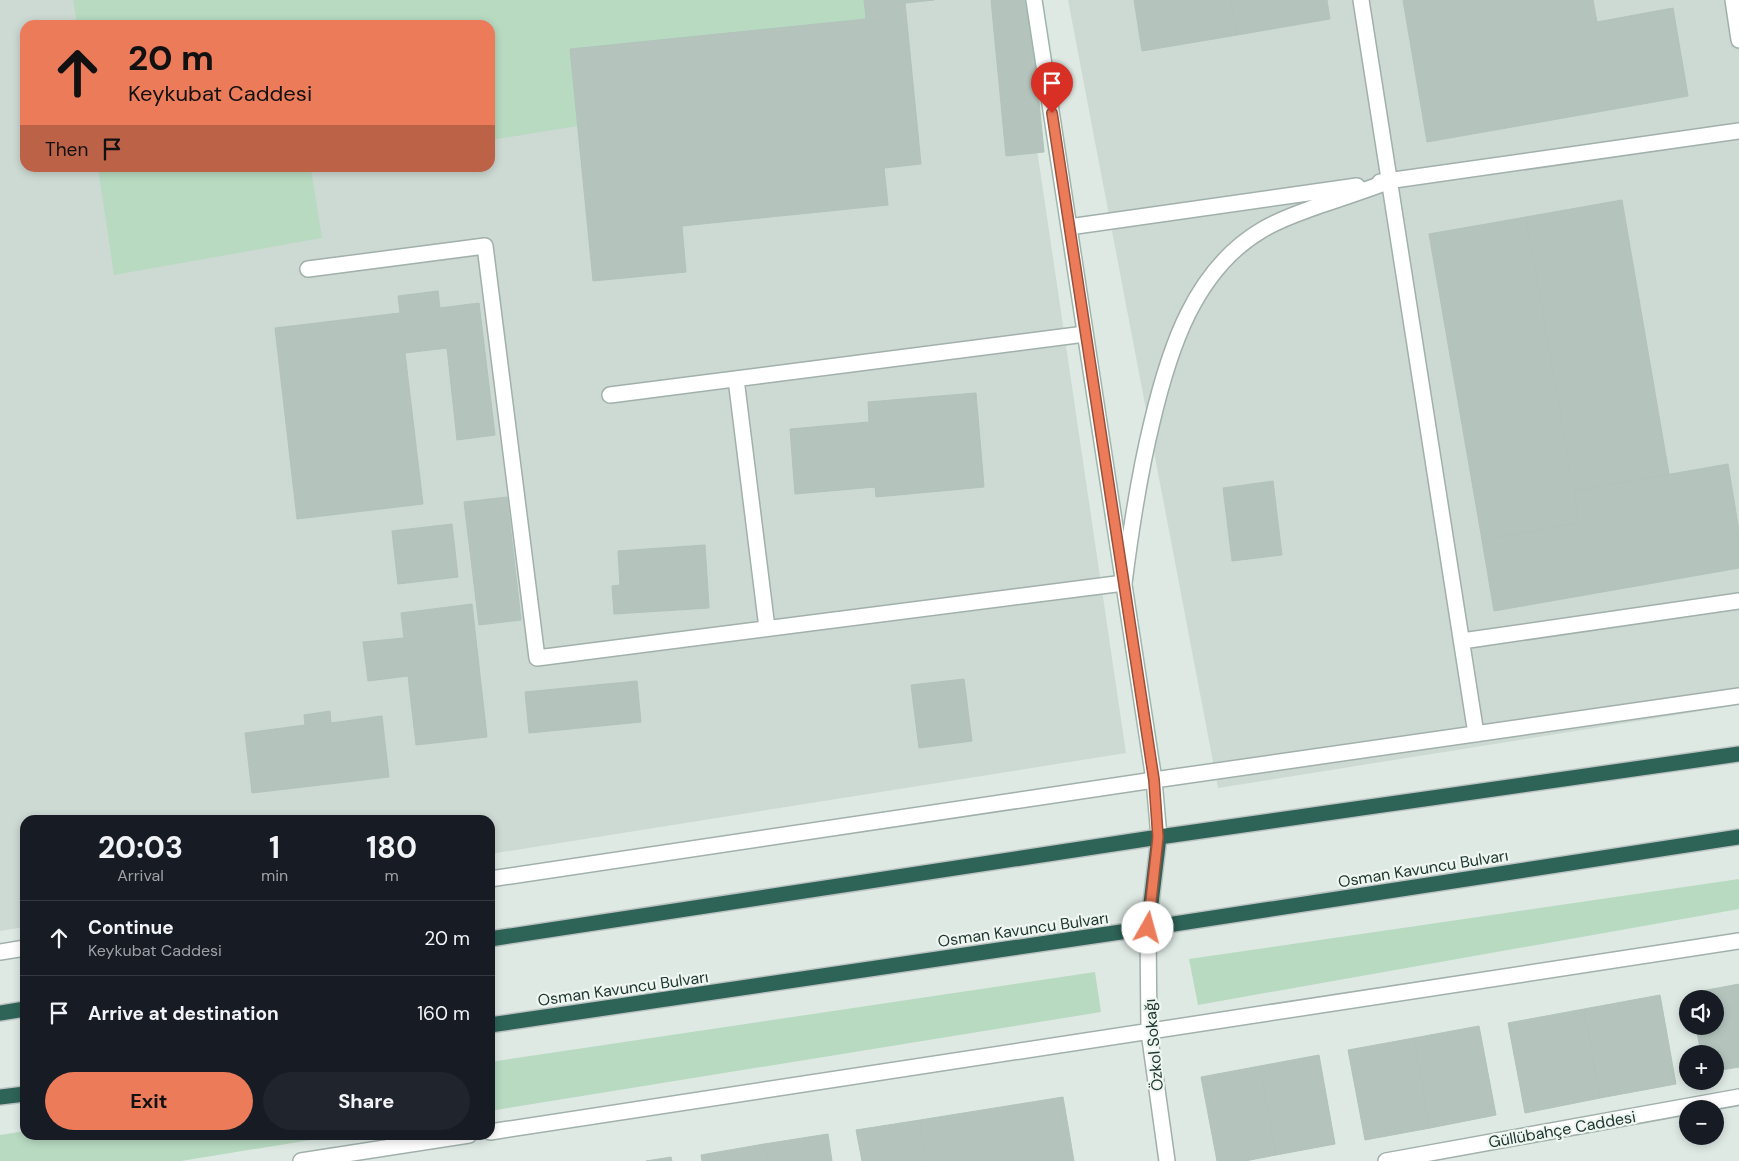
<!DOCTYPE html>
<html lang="en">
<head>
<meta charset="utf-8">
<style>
	:root { --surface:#171b24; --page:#20242c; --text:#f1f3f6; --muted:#9ea1a6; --line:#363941; --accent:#ec7b59 }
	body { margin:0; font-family:"DM Sans",sans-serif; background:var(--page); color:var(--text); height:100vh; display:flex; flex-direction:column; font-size:19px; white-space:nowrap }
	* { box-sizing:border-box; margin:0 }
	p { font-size:16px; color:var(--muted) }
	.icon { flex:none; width:28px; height:28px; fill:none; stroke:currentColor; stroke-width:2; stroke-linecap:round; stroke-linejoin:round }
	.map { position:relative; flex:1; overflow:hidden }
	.drawer { position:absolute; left:20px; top:815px; width:475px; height:325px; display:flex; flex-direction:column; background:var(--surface); border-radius:15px; box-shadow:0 2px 8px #0003 }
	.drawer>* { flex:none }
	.top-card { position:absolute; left:20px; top:20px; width:475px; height:152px; border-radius:15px; box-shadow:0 2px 8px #0003; background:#ec7b59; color:#111; overflow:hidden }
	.tools { position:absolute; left:1679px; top:990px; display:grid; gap:10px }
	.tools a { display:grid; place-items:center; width:45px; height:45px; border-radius:50%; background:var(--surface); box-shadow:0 2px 8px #0003; font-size:25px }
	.pin { position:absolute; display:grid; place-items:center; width:42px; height:42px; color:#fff; margin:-51px -21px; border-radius:50% 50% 50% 0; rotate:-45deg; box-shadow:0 0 5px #0007 }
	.pin .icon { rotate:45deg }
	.me { position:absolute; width:55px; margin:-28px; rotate:7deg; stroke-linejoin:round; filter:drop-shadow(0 0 4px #0008) }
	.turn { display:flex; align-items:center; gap:18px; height:105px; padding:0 25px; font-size:22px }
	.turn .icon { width:65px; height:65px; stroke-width:2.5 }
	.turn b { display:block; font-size:35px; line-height:42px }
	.then { display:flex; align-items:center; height:48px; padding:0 25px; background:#0003; gap:10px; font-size:19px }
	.eta { display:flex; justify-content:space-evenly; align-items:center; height:85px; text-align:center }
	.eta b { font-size:30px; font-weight:700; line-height:35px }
	.cta { display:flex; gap:10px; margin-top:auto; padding:10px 25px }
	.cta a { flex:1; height:58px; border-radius:30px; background:var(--accent); color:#111; font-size:20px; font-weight:700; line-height:58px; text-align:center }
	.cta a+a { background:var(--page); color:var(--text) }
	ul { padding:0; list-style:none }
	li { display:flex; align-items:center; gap:15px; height:75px; padding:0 25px; border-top:1px solid var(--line) }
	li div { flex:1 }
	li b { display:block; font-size:19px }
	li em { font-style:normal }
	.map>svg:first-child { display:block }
	.built { fill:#cdd9d3; fill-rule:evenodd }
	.green { fill:#b8dac1 }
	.building { fill:#b4c4bd; stroke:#b1c3bb }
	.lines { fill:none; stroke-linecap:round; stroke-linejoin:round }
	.street-casing { stroke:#a1b0ab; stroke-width:18 }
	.secondary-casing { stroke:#9eb5ac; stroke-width:18 }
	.highway-casing { stroke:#bcc3c2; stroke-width:18 }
	.street { stroke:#fff; stroke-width:15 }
	.secondary { stroke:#fff; stroke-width:15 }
	.highway { stroke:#2e6357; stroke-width:15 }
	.route-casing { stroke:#99503a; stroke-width:12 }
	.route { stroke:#ec7b59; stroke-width:9 }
	.labels { text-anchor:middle; stroke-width:4.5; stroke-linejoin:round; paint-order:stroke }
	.street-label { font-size:16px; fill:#203832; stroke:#eff6f2 }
</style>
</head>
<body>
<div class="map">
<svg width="1739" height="1161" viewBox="0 0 1739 1161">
	<rect width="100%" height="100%" fill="#dee9e4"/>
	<!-- built -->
	<path class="built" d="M0,0H1015L1126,753L490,854V820H25V927L0,931ZM25,25H490V168H25Z
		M1068,0H1739V705L1218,788Z"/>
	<!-- green -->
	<path class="green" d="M73,0H864L866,19L571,49L578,126L490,140V25H77Z
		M98,168H319L311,169L322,238L114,275Z
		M1739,879V909L1198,1005L1189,959Z
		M1095,972L1101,1012L490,1111V1062Z
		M25,1131V1135H341L181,1161H0V1135Z"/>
	<!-- building -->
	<path class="building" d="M864,0H934L905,3L921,164L884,168L888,205L682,226L686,272L593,281L570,49L866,19Z
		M991,0H1029L1044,152L1006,156Z
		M1134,0H1231L1237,35L1142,51Z
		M1231,0H1327L1330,19L1237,35Z
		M1403,0H1593L1597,22L1673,8L1688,96L1427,142Z
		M1622,200L1669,474L1574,491L1526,217Z
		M1526,217L1579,523L1482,540L1429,234Z
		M438,291L440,308L479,303L495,435L457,440L447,348L405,353L423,504L297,519L275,328L400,313L398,296Z
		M976,393L984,487L876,497L875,487L795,494L790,429L869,422L868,402Z
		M1728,464L1739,531V568L1494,611L1482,540L1579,523L1574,491Z
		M1273,481L1282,555L1232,561L1223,488Z
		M507,497L521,620L479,625L464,502Z
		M452,524L458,577L398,584L392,531Z
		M705,545L709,608L614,614L612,586L620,585L618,551Z
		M472,604L487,737L416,745L408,676L368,681L363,642L404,638L401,613Z
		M964,679L972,741L919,748L911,685Z
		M637,681L641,722L529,733L525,692Z
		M330,711L331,723L382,716L389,777L252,793L245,733L305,725L304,715Z
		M1739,984V1067L1715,1071V1054H1701L1696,1026H1715V999H1692L1691,993Z
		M1660,995L1676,1084L1600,1098L1584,1009Z
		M1584,1009L1600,1098L1525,1113L1508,1023Z
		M1479,1026L1496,1115L1430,1128L1414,1038Z
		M1414,1038L1430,1128L1365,1140L1348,1050Z
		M1319,1055L1335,1144L1276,1155L1260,1066Z
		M1260,1066L1276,1155L1245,1161H1217L1201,1077Z
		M1063,1097L1074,1161H926L920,1120Z
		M920,1120L926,1161H862L856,1130Z
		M828,1134L832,1161H767L764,1144Z
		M764,1144L767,1161H702L701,1155Z
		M671,1157L672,1161H646Z"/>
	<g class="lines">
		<defs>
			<path id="street" d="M1361,0L1476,734
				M1733,0L1739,40
				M1380,182L1739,131
				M1069,227L1357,186
				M308,269L485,246L537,658L1124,583C1131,528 1139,475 1152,422C1169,350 1194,270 1262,230C1280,219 1299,213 1318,206C1342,198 1366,190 1390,181
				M736,379L767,628
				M610,395L1085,334
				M1462,641L1739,601
				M490,879L1154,780L1739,696
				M1148,928L1149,1032L1167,1161
				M0,952L25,948
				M490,1132L1739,941
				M301,1161L469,1135
				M1386,1161L1739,1097"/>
			<path id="secondary" d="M1034,0L1154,780L1159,837"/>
			<path id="highway" d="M1148,928L1159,837
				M490,939L1159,837L1739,754
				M0,1013L25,1009
				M490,1025L1148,928L1739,837
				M0,1097L25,1094"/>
		</defs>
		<!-- street casing -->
		<use href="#street" class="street-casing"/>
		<!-- secondary casing -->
		<use href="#secondary" class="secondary-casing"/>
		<!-- highway casing -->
		<use href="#highway" class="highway-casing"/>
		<!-- street -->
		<use href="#street" class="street"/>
		<!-- secondary -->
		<use href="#secondary" class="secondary"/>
		<!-- highway -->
		<use href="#highway" class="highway"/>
	</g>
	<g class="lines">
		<defs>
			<path id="route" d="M1052,113L1154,780L1158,837L1148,928"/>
		</defs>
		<!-- route casing -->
		<use href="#route" class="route-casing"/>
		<!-- route -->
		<use href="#route" class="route"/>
	</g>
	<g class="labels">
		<!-- street labels -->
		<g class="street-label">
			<text transform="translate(1423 868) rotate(-9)" y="6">Osman Kavuncu Bulvarı</text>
			<text transform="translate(1023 929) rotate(-8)" y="6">Osman Kavuncu Bulvarı</text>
			<text transform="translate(623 988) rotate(-8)" y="6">Osman Kavuncu Bulvarı</text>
			<text transform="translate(1153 1045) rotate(-95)" y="6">Özkol Sokağı</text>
			<text transform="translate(1562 1129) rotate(-10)" y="6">Güllübahçe Caddesi</text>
		</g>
	</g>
</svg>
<div class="tools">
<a><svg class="icon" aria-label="sound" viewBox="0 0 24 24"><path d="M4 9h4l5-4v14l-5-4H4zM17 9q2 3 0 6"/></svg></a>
<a>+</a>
<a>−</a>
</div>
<div class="pin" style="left:1052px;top:113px;background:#d93025"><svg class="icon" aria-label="arrive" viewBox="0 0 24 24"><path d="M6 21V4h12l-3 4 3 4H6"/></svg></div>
<svg class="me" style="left:1148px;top:928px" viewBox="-20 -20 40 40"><circle r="19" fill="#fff"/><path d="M0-13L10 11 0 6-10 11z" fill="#ec7b59"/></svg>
<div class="top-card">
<div class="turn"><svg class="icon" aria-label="ahead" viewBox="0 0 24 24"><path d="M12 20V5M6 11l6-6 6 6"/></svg><div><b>20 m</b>Keykubat Caddesi</div></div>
<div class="then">Then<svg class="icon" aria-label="arrive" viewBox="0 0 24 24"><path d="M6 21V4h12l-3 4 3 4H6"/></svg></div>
</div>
<section class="drawer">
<div class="eta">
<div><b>20:03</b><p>Arrival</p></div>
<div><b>1</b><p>min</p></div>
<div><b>180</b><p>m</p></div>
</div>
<ul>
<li><svg class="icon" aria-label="ahead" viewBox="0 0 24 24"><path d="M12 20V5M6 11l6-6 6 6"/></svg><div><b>Continue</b><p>Keykubat Caddesi</p></div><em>20 m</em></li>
<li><svg class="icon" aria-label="arrive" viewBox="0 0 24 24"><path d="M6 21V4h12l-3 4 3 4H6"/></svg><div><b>Arrive at destination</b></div><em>160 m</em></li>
</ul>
<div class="cta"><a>Exit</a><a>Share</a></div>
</section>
</div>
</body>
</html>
